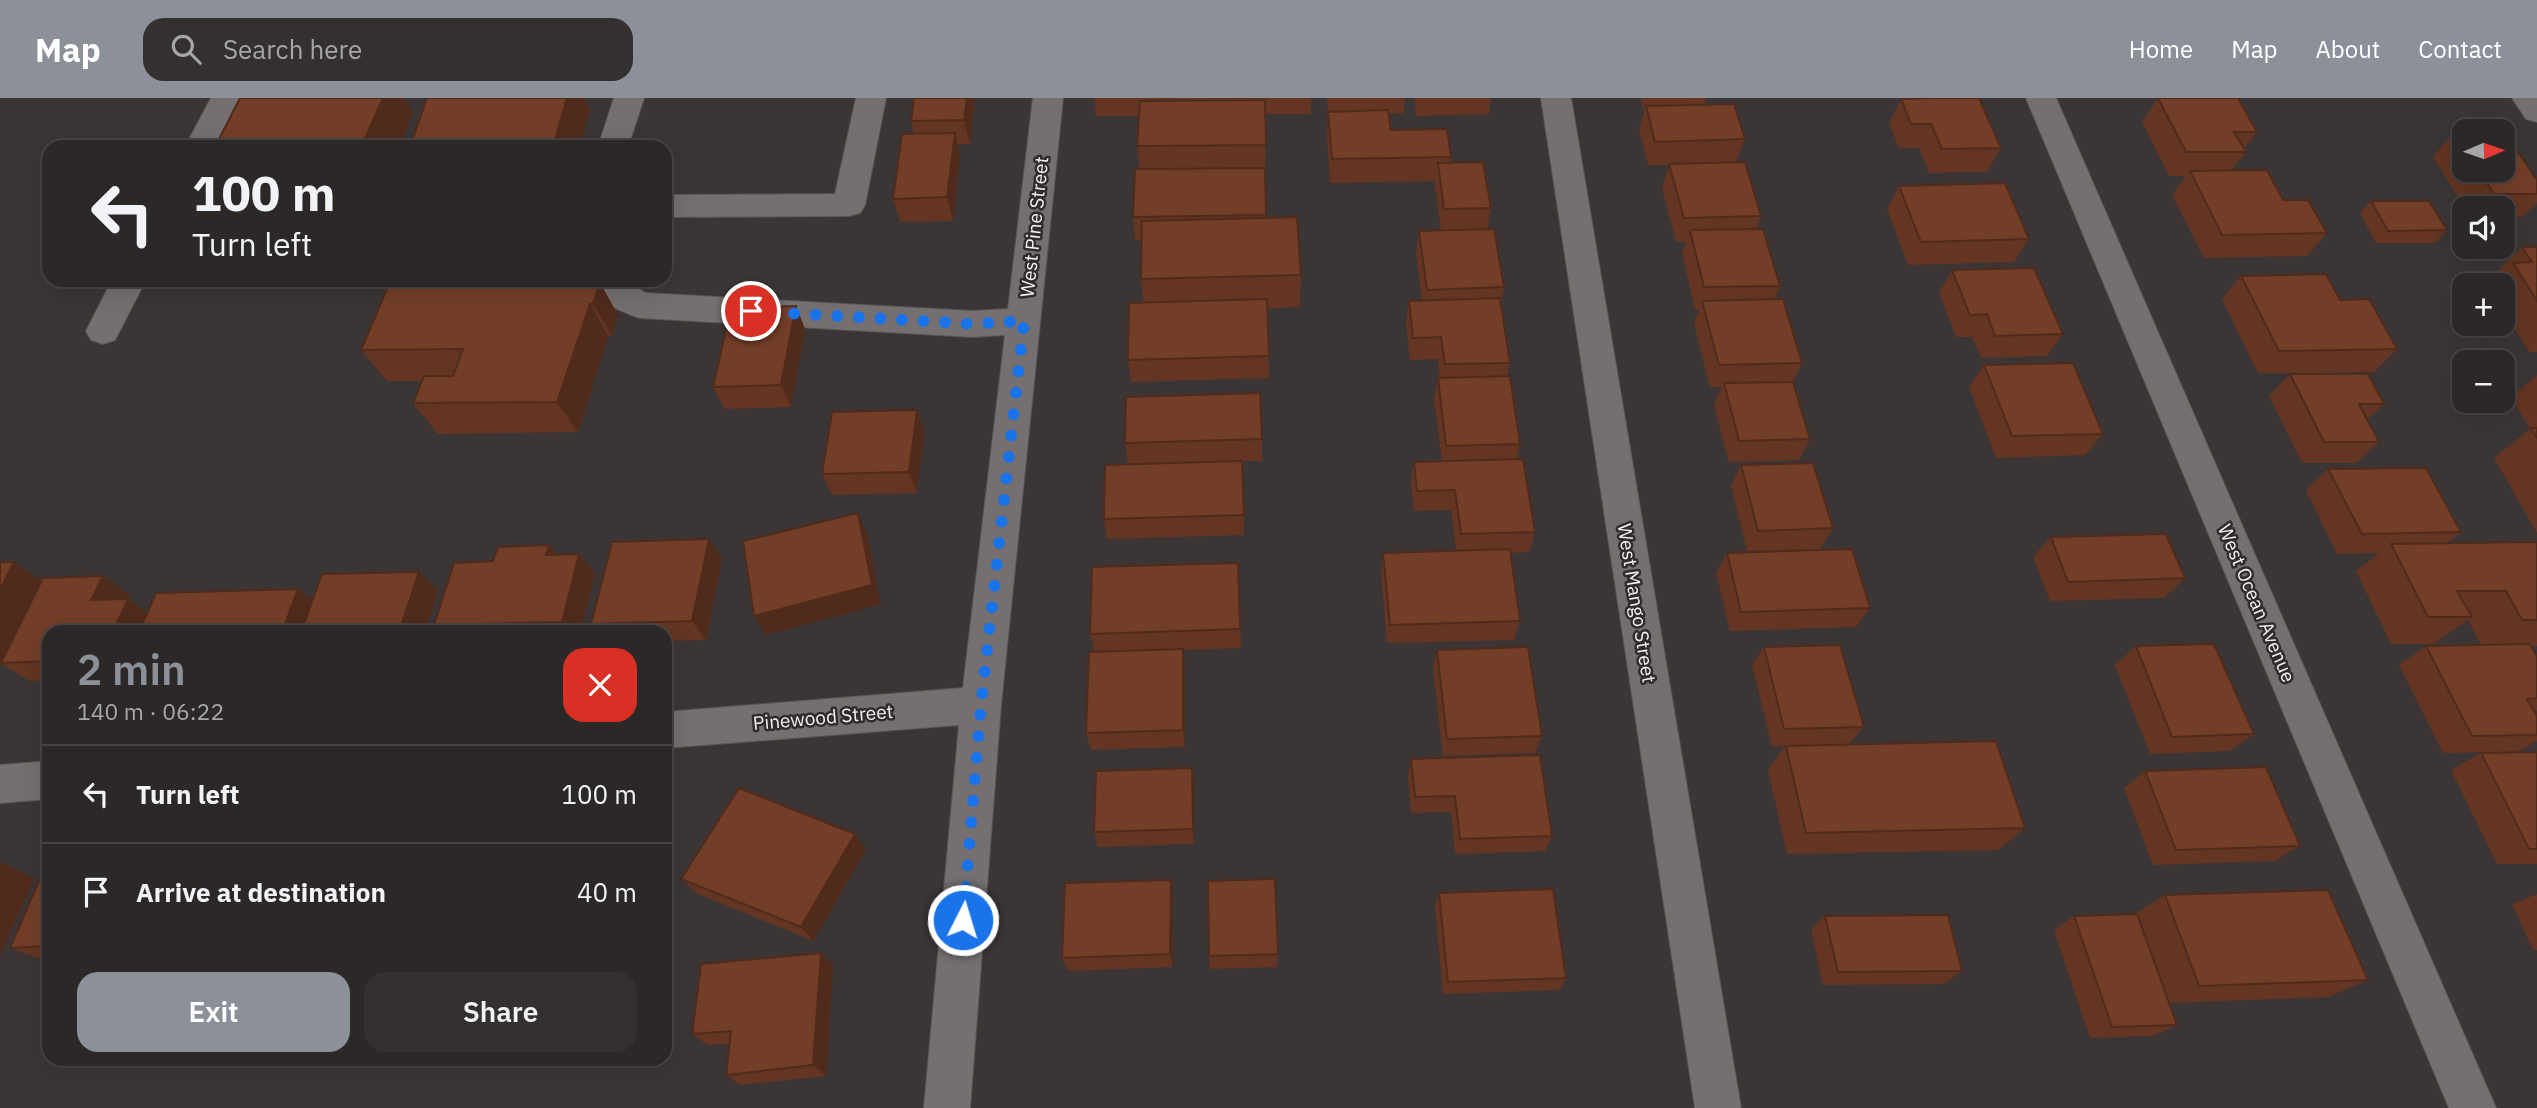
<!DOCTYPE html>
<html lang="en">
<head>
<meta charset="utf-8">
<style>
	:root { --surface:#2c2828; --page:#343030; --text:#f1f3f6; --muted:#a6a6a8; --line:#484445; --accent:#8c9099 }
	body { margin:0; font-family:"IBM Plex Sans",sans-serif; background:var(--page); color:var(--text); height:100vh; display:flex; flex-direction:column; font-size:26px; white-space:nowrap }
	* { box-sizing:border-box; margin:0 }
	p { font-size:23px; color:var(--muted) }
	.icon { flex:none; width:38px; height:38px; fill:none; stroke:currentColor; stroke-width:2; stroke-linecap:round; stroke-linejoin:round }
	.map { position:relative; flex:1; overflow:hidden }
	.details { position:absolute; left:42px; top:527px; width:630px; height:441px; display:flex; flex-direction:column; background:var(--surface); border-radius:21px; box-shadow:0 7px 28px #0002,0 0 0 2px var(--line) }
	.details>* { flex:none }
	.banner { position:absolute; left:42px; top:42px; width:630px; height:147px; border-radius:21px; box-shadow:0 7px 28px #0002,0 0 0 2px var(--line); background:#2c2828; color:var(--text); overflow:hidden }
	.needle { width:46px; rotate:88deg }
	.controls { position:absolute; left:2452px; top:21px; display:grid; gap:14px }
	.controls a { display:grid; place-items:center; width:63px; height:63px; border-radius:14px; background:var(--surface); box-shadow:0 7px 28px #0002,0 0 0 2px var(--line); font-size:35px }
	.pin { position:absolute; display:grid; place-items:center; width:60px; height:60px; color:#fff; margin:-30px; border:4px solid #fff; border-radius:50%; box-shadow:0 2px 7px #0007 }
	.me { position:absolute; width:77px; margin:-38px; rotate:5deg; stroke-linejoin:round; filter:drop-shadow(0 0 5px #0008) }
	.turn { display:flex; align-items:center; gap:24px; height:147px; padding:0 35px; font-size:32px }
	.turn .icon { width:91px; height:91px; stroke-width:2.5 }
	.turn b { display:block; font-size:49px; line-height:60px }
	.round { display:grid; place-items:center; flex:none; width:74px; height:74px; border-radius:21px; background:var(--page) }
	.headline { display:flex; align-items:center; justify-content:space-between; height:119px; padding:0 35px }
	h1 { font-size:42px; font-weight:600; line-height:52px; color:var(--accent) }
	.primary-button { display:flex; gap:14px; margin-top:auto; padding:14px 35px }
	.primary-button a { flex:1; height:80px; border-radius:21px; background:var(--accent); color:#fff; font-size:28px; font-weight:600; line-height:80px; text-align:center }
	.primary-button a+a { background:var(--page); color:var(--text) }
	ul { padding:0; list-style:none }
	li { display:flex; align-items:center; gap:21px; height:98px; padding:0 35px; border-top:2px solid var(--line) }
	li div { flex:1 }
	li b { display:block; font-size:26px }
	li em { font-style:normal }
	header { display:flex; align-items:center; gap:42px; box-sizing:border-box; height:98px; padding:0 35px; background:var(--accent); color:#fff }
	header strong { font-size:33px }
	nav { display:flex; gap:38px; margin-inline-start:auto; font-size:24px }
	.search { width:490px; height:63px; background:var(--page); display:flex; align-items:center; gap:18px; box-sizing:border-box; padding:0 24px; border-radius:21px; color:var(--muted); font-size:26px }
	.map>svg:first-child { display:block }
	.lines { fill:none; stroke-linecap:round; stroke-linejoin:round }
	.minor-casing { stroke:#595553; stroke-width:2 }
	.minor { fill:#75706f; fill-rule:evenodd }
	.wall { fill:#633522 }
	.shaded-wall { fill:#502b1c }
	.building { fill:#733e28; stroke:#502b1c; stroke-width:2 }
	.route { stroke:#1a73e8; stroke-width:12; stroke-dasharray:0 21.6 }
	.labels { text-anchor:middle; stroke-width:5; stroke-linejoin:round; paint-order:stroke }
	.street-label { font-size:19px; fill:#f5f2f1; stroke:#312c2b }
</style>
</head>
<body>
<header>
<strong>Map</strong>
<div class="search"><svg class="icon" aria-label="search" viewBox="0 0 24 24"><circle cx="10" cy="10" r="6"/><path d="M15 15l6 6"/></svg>Search here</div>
<nav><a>Home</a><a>Map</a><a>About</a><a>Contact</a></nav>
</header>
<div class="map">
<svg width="2537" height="1010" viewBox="0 0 2537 1010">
	<rect width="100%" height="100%" fill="#3b3635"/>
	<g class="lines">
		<defs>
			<path id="minor" d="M211,0H241L215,49H185Z
				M614,0H644L628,49H598Z
				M856,0H886L865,107L860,115L849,118L665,119V97L835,96Z
				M1033,0H1063L1001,607L970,1010H924L959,627L665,650V614L963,590L1005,237L973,239L640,220C621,214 589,200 579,182H623L646,195L973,213L1008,211Z
				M1541,0H1571L1741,1010H1695Z
				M2026,0H2056L2496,1010H2449Z
				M2512,0H2537V24L2526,21Z
				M112,182H146L115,242L103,246L91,242L86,233Z
				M49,663V701L0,705V667Z"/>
		</defs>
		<!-- minor casing -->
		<use href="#minor" class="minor-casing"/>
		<!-- minor -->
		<use href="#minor" class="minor"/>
	</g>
	<!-- wall -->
	<path class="wall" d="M914,0H975L970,46H957L960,59L953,123L900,124L893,101L914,36L911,23Z
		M1094,0H1311V16H1265L1266,120L1301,177L1300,209L1267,210L1269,280L1131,284L1128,262L1143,204L1141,181V142H1135L1133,119L1140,71L1137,48L1139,18H1096Z
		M1327,0H1405L1404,15L1389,16L1391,32L1451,59L1450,64L1491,110L1487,131L1504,189L1501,205L1510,265L1507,278L1520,346L1517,361L1535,434L1529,454L1510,455L1520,523L1514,542L1387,545L1381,475L1383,455L1456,453L1451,412L1414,413L1411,385L1414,364L1442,363L1434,302L1438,280H1440L1438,261L1410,262L1406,225L1409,203L1422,202L1416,156L1419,133L1441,132L1435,88V83L1330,85L1327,38L1328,14Z
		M1414,0H1491L1489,16L1416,18Z
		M1641,0H1706L1704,7L1745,41L1736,64L1761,118L1756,131L1780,188L1774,201L1802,265L1793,284L1810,341L1799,362L1729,364L1714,307L1722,289H1710L1694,225L1699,212H1695L1682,155L1686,144H1676L1662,90L1669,67H1648L1639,32L1644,14Z
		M2158,0L2257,34L2244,51L2246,54L2231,73L2283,102L2327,135L2307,158L2204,160L2172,97L2186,78H2169L2142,24Z
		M1901,1L2001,50L1987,74L1929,75L1919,50H1899L1889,25Z
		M2454,35H2464V72H2502L2537,82V105L2522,119H2502V110H2465L2433,59Z
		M1899,88L2029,141L2014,164L1908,167L1887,111Z
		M2371,103L2447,132L2435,145H2376L2360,115Z
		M2522,149H2537V254H2529L2502,210V187H2489L2500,177L2498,173Z
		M1952,172L2063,236L2047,258L1981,260L1972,239H1956L1939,195Z
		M2241,178L2340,202L2397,251L2374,274L2258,275L2222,201Z
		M600,185L618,217L612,238H608L578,334L438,336L413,305L422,283H387L361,252Z
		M796,208L805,231L791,309L725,311L713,289Z
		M1984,267L2103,336L2085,357L1996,360L1969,289Z
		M2290,276L2384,306L2367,321L2379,344L2356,365H2302L2269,298Z
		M2537,277V435L2494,360L2530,331L2511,299Z
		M917,312L924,333L917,395L832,397L822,376Z
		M1262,341V363H1242L1244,437L1107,441L1104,421L1128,366L1125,345Z
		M1741,367L1833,430L1820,451L1747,453L1731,388Z
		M2328,371L2461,434L2447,445L2537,444V548H2531L2537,559V613L2535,614L2537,618V643L2517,654L2443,655L2399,567L2426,548L2481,547L2468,522L2433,546H2391L2356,473L2379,455L2337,456L2306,392Z
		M2051,439L2185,480L2164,500L2050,503L2033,459Z
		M709,441L722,461L706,542L665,543V534H598L591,526Z
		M549,447L557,457L579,456L595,476L580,534H440L434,527L493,463Z
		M1727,455L1870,510L1856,529L1730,533L1716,475Z
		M0,464H14L41,483L103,478L129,497L127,501L147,515L298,491L312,503L419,474L438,493L425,534H49V582L30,583L2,566L0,570Z
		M1238,465L1241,550L1183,552L1185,569V649L1091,652L1086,635L1094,553L1090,536Z
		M2136,548L2254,636L2230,653L2150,656L2115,567Z
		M1764,549L1864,629L1849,646L2025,730L1998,752L1787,756L1768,672L1785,648L1772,649L1752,567Z
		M1437,552L1542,638L1535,655L1443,658L1433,570Z
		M2537,654V766H2497L2451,672L2481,655Z
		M1411,661L1552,738L1545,753L1455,756L1451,714L1411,715L1408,678Z
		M2145,673L2300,748L2274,763L2153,767L2124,690Z
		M1194,686V746L1098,749L1094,734Z
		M866,751L813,843L696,795L681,781Z
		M49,762V862H42L10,850Z
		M1439,795L1566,880L1559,892L1443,896L1435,809Z
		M1173,796V869L1068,873L1062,860Z
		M2537,796V852H2533L2512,806Z
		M2165,797L2368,882L2328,899L2169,905L2177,927L2153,938L2090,940L2054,832L2074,818L2134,816Z
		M1825,818L1962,873L1944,886L1823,887L1811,831Z
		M1278,856L1277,869L1210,871L1209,858Z
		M833,867L826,978L741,987L726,977L730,946L708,947L692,936Z"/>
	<!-- shaded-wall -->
	<path class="shaded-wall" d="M383,0H404L413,14L399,49H361Z
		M567,0H584L590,12L580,49H553Z
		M967,0H975L970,46L964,22Z
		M955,35L960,59L953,123L947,99Z
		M600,185L618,217L612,238L593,206Z
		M590,206L608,238L578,334L557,304Z
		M796,208L805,231L791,309L781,287Z
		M917,312L924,333L917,395L909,374Z
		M858,415L867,435L881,506L766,537L754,518Z
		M709,441L722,461L706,542L692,523Z
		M549,447L565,467L546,457Z
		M579,456L595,476L580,534H570L562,524Z
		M14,464L43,484L1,565L2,566L0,570V492Z
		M419,474L438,493L425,534H399Z
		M103,478L129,497L118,521L91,502Z
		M298,491L320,510L312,534H282Z
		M128,501L154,520L148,534H113Z
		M1183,551L1185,569V649L1183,632Z
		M1192,670L1194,686V746L1193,731Z
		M855,736L866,751L813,843L801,829Z
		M0,764L34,780L0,858Z
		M1171,782L1173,796V869L1170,856Z
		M821,855L833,867L826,978L813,967Z"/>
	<!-- building -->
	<path class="building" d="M240,0H383L361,49H215Z
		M427,0H567L553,49H410Z
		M914,0H967L964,22L911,23Z
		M1938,0H1979L2001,50L1942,51L1931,26H1911L1901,1Z
		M2158,0H2238L2257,34H2234L2246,54H2186Z
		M1265,2L1266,47L1137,48L1140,3Z
		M1734,6L1745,41L1655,44L1646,8Z
		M1388,12L1391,32L1447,31L1451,59L1332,61L1328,14Z
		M955,35L947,99L893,101L902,36Z
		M2454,35H2464V50Z
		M2502,35H2505L2537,82V96H2494L2478,72H2502Z
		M1483,64L1491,110L1444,111L1438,65Z
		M1745,64L1761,118L1684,120L1669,66Z
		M1265,70L1266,117L1133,119L1135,71Z
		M2267,72L2283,102H2308L2327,135L2222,137L2190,73Z
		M2005,85L2029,141L1921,144L1899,88Z
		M2371,103H2429L2447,132L2388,133Z
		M1297,119L1301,177L1141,181L1142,123Z
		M1494,131L1504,189L1427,192L1419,133Z
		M1763,131L1780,188L1704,189L1690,132Z
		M2522,149H2537V203L2513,165L2532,164Z
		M2034,170L2063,236L1995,238L1987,216L1970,217L1952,172Z
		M2326,176L2340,202L2369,201L2397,251L2279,253L2241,178Z
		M600,185L593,206H590L557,304L413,305L424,278H453L463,251L361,252L389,186Z
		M1500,200L1510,265L1445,266L1441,239L1413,240L1409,203Z
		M1267,201L1269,258L1128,262L1129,205Z
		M1783,201L1802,265L1719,267L1702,203Z
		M796,208L781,287L713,289L731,210Z
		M2073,265L2103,336L2012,338L1984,267Z
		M2290,276H2368L2384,306H2359L2379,344H2324Z
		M1510,278L1520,346L1446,348L1438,280Z
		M1793,284L1810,341L1739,343L1724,285Z
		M1260,295L1262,341L1125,345L1126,299Z
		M917,312L909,374L822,376L832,314Z
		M2531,330H2537V340Z
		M1523,361L1535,434L1461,436L1455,392L1417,393L1414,364Z
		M1242,363L1244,417L1104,421L1105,367Z
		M1813,365L1833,430L1758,433L1741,367Z
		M2426,370L2461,434L2362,436L2328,371Z
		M858,415L872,487L754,518L743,443Z
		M2166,436L2185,480L2068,484L2051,439Z
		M709,441L692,523L591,526L612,444Z
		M2537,444V522H2522L2506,493H2457L2472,519H2428L2391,446Z
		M549,447L546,457L579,456L562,524L434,527L454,465L493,463L498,449Z
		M1510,451L1520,523L1390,527L1383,455Z
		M1852,451L1870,510L1741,514L1727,455Z
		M0,464H14L0,492Z
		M1238,465L1240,531L1090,536L1092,469Z
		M419,474L399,534H301L322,476Z
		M103,478L91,502L128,501L113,534H49V563L1,565L43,480Z
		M298,491L282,534H139L156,495Z
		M2214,546L2254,636L2172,639L2136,548Z
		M2530,546L2537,559V600L2527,601L2537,618V637L2472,638L2426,548Z
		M1840,547L1864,629L1784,631L1764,549Z
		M1528,549L1542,638L1447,641L1437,552Z
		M1183,551V632L1086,635L1089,554Z
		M1996,643L2025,730L1806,735L1786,648Z
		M2537,654V751H2529L2481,655Z
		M1540,657L1552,738L1460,741L1455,698L1415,699L1411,661Z
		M2266,669L2300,748L2176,752L2145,673Z
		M1192,670L1193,731L1094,734L1096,673Z
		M739,690L855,736L801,829L681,781Z
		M48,762H49V848L10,850Z
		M1275,781L1278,856L1209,858L1208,783Z
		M1171,782L1170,856L1062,860L1065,785Z
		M1553,791L1566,880L1448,884L1439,795Z
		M2328,792L2368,882L2199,888L2165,797Z
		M2137,816L2177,927L2112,929L2074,818Z
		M1948,817L1962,873L1838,874L1825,818Z
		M821,855L813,967L726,977L731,933L692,936L701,866Z"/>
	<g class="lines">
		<!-- route -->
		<path class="route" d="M751,213L973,226L1024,223L981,607L963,822"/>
	</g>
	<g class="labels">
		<!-- street labels -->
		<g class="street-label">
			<text transform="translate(1034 129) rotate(-84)" y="7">West Pine Street</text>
			<text transform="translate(1637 505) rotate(81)" y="7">West Mango Street</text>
			<text transform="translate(2257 505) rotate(67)" y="7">West Ocean Avenue</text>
			<text transform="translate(823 619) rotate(-5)" y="7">Pinewood Street</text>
		</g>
	</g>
</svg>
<div class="controls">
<a><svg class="needle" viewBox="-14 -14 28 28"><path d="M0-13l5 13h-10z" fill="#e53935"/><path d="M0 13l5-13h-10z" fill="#a6a6a8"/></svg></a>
<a><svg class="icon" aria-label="sound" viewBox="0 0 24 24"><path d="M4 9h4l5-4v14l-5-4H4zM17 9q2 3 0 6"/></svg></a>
<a>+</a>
<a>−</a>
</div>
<div class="pin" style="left:751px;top:213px;background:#d93025"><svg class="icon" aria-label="arrive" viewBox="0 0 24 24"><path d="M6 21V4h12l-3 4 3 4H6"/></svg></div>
<svg class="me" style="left:963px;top:822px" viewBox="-20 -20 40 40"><circle r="17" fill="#1a73e8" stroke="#fff" stroke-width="3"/><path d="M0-11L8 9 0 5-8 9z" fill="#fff"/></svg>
<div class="banner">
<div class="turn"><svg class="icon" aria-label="left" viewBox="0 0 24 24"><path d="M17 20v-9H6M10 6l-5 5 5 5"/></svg><div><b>100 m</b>Turn left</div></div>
</div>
<section class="details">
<div class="headline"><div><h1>2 min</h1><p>140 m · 06:22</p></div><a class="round" style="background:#d93025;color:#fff"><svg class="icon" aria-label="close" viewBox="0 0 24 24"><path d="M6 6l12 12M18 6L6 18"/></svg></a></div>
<ul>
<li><svg class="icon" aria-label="left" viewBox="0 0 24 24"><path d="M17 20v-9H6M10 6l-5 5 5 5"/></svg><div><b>Turn left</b></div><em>100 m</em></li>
<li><svg class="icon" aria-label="arrive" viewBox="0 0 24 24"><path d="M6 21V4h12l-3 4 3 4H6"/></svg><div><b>Arrive at destination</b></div><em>40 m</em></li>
</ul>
<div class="primary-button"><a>Exit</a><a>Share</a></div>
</section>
</div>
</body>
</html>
